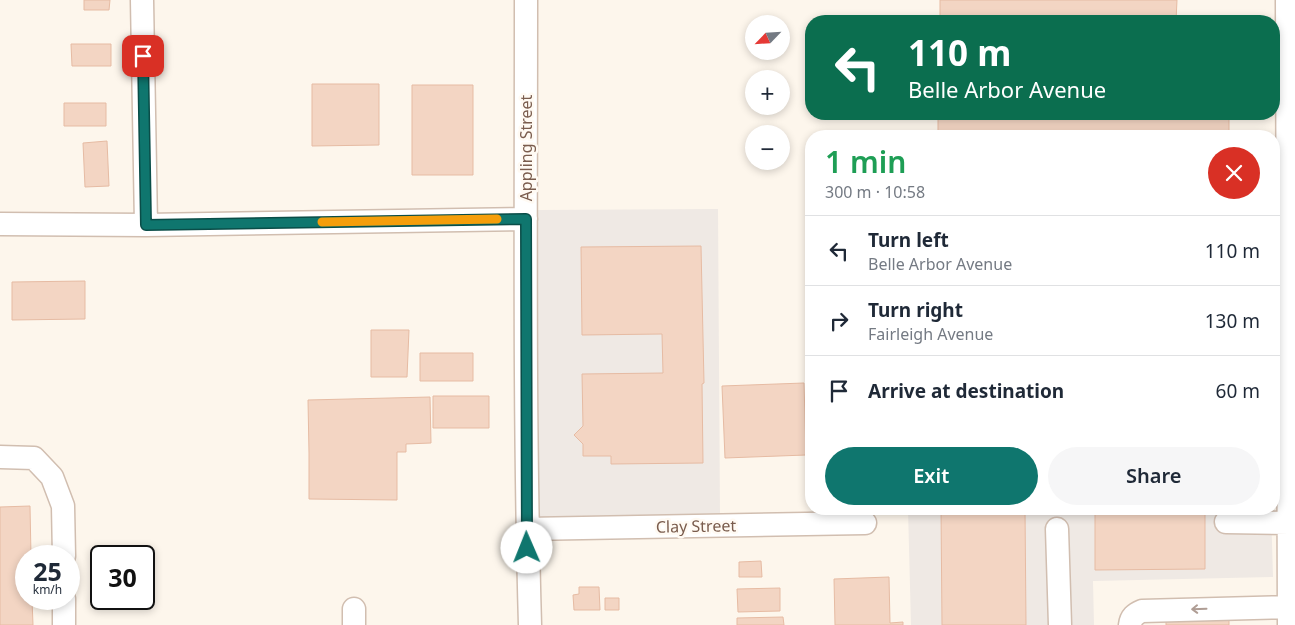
<!DOCTYPE html>
<html lang="en">
<head>
<meta charset="utf-8">
<style>
	:root { --surface:#fff; --page:#f6f6f7; --text:#1f2937; --muted:#747a83; --line:#e0e1e3; --accent:#0f766e }
	body { margin:0; font-family:"Noto Sans",sans-serif; background:var(--page); color:var(--text); height:100vh; display:flex; flex-direction:column; font-size:19px; white-space:nowrap }
	* { box-sizing:border-box; margin:0 }
	p { font-size:16px; color:var(--muted) }
	.icon { flex:none; width:28px; height:28px; fill:none; stroke:currentColor; stroke-width:2; stroke-linecap:round; stroke-linejoin:round }
	.map { position:relative; flex:1; overflow:hidden }
	.details { position:absolute; left:805px; top:130px; width:475px; height:385px; display:flex; flex-direction:column; background:var(--surface); border-radius:20px; box-shadow:0 2px 8px #0003 }
	.details>* { flex:none }
	.banner { position:absolute; left:805px; top:15px; width:475px; height:105px; border-radius:20px; box-shadow:0 2px 8px #0003; background:#0b6e4f; color:#fff; overflow:hidden }
	.needle { width:32px; rotate:245deg }
	.controls { position:absolute; left:745px; top:15px; display:grid; gap:10px }
	.controls a { display:grid; place-items:center; width:45px; height:45px; border-radius:50%; background:var(--surface); box-shadow:0 2px 8px #0003; font-size:25px }
	.speed { position:absolute; left:15px; top:545px; display:flex; gap:10px; font-size:25px; font-weight:700; text-align:center }
	.speed>* { display:grid; place-content:center; width:65px; height:65px; border-radius:50%; background:var(--surface); box-shadow:0 2px 8px #0003; line-height:1 }
	.speed small { font-size:12px; font-weight:400 }
	.speed .limit { border:2px solid #111; border-radius:8px; background:#fff; color:#111 }
	.pin { position:absolute; display:grid; place-items:center; width:42px; height:42px; color:#fff; margin:-21px; border-radius:10px; box-shadow:0 2px 8px #0006 }
	.me { position:absolute; width:55px; margin:-28px; rotate:359deg; stroke-linejoin:round; filter:drop-shadow(0 0 4px #0008) }
	.turn { display:flex; align-items:center; gap:18px; height:105px; padding:0 20px; font-size:22px }
	.turn .icon { width:65px; height:65px; stroke-width:2.5 }
	.turn b { display:block; font-size:35px; line-height:42px }
	.round { display:grid; place-items:center; flex:none; width:52px; height:52px; border-radius:26px; background:var(--page) }
	.overview { display:flex; align-items:center; justify-content:space-between; height:85px; padding:0 20px }
	h1 { font-size:30px; font-weight:600; line-height:38px; color:#1e9e55 }
	.cta { display:flex; gap:10px; margin-top:auto; padding:10px 20px }
	.cta a { flex:1; height:58px; border-radius:30px; background:var(--accent); color:#fff; font-size:20px; font-weight:600; line-height:58px; text-align:center }
	.cta a+a { background:var(--page); color:var(--text) }
	ul { padding:0; list-style:none }
	li { display:flex; align-items:center; gap:15px; height:70px; padding:0 20px; border-top:1px solid var(--line) }
	li div { flex:1 }
	li b { display:block; font-size:19px }
	li em { font-style:normal }
	.map>svg:first-child { display:block }
	.industrial { fill:#efe9e4 }
	.building { fill:#f3d5c3; stroke:#e6bba3 }
	.lines { fill:none; stroke-linecap:round; stroke-linejoin:round }
	.minor-casing { stroke:#d1beb0; stroke-width:25 }
	.minor { stroke:#fff; stroke-width:22 }
	.oneway { stroke:#af9d94 }
	.route-casing { stroke:#0a4d48; stroke-width:12 }
	.route { stroke:#0f766e; stroke-width:9 }
	.slow { stroke:#f59e0b; stroke-width:9 }
	.labels { text-anchor:middle; stroke-width:5; stroke-linejoin:round; paint-order:stroke }
	.street-label { font-size:16px; fill:#7a5c4d; stroke:#fffaf3 }
</style>
</head>
<body>
<div class="map">
<svg width="1295" height="625" viewBox="0 0 1295 625">
	<rect width="100%" height="100%" fill="#fdf6ec"/>
	<!-- industrial -->
	<path class="industrial" d="M718,209L720,516L539,517L537,210Z
		M908,509H1271L1273,577L1093,581L1094,625H911Z"/>
	<!-- building -->
	<path class="building" d="M84,0H110L109,10H84Z
		M940,0H1177L1176,21H940Z
		M71,44H111V66H72Z
		M312,84H379V145L312,146Z
		M412,85H473V175H412Z
		M64,103H106V126H64Z
		M938,114H1229V136H938Z
		M107,141L109,186L85,187L83,143Z
		M701,246L704,383L702,384L703,463L611,464V456H583V444L574,435L583,426L582,374L663,373L662,334L582,335L581,247Z
		M85,281V319L12,320V282Z
		M371,330H409L407,377H371Z
		M420,353H473V381H420Z
		M804,383L806,455L725,458L722,386Z
		M433,396H489V428H433Z
		M430,397L431,443L406,444V452H397V500L309,499V453L308,400Z
		M30,506L31,556H26V599H32L33,625H0V507Z
		M941,509H1025L1026,625H942Z
		M1095,509H1205V569L1095,570Z
		M761,561L762,577H739V562Z
		M889,577L890,623L903,622V625H835L834,579Z
		M579,587H599L600,610H574L573,595L579,594Z
		M780,588V611L738,612L737,589Z
		M605,598H619V610H605Z
		M783,617L784,625H737V618Z
		M1229,617V625H1166V618Z"/>
	<g class="lines">
		<defs>
			<path id="minor" d="M142,0L146,225
				M526,0C526,208 524,417 530,625
				M1287,0L1289,625
				M0,224L146,225L526,219
				M0,457L34,458L52,477L63,506L64,556
				M1226,522L1289,523
				M527,529L865,523
				M1057,529L1060,625
				M354,609V625
				M64,625V599
				M1130,625C1131,617 1135,614 1142,611L1289,607"/>
		</defs>
		<!-- minor casing -->
		<use href="#minor" class="minor-casing"/>
		<!-- minor -->
		<use href="#minor" class="minor"/>
	</g>
	<!-- one-way arrows -->
	<defs><path id="oneway-shaft" d="M-6 0H5M1.5-3L5.5 0L1.5 3" fill="none" stroke-width="1.6" stroke-linecap="round" stroke-linejoin="round" transform="scale(1.25)"/></defs>
	<use class="oneway" href="#oneway-shaft" transform="translate(1199 609) rotate(178)"/>
	<g class="lines">
		<defs>
			<path id="route" d="M143,56L146,225L526,219L527,548"/>
		</defs>
		<!-- route casing -->
		<use href="#route" class="route-casing"/>
		<!-- route -->
		<use href="#route" class="route"/>
		<!-- slow -->
		<path class="slow" d="M322,222L497,219"/>
	</g>
	<g class="labels">
		<!-- street labels -->
		<g class="street-label">
			<text transform="translate(526 148) rotate(-90)" y="6">Appling Street</text>
			<text transform="translate(696 526) rotate(-1)" y="6">Clay Street</text>
		</g>
	</g>
</svg>
<div class="controls">
<a><svg class="needle" viewBox="-14 -14 28 28"><path d="M0-13l5 13h-10z" fill="#e53935"/><path d="M0 13l5-13h-10z" fill="#747a83"/></svg></a>
<a>+</a>
<a>−</a>
</div>
<div class="speed"><div>25<small>km/h</small></div><div class="limit">30</div></div>
<div class="pin" style="left:143px;top:56px;background:#d93025"><svg class="icon" aria-label="arrive" viewBox="0 0 24 24"><path d="M6 21V4h12l-3 4 3 4H6"/></svg></div>
<svg class="me" style="left:527px;top:548px" viewBox="-20 -20 40 40"><circle r="19" fill="#fff"/><path d="M0-13L10 11 0 6-10 11z" fill="#0f766e"/></svg>
<div class="banner">
<div class="turn"><svg class="icon" aria-label="left" viewBox="0 0 24 24"><path d="M17 20v-9H6M10 6l-5 5 5 5"/></svg><div><b>110 m</b>Belle Arbor Avenue</div></div>
</div>
<section class="details">
<div class="overview"><div><h1>1 min</h1><p>300 m · 10:58</p></div><a class="round" style="background:#d93025;color:#fff"><svg class="icon" aria-label="close" viewBox="0 0 24 24"><path d="M6 6l12 12M18 6L6 18"/></svg></a></div>
<ul>
<li><svg class="icon" aria-label="left" viewBox="0 0 24 24"><path d="M17 20v-9H6M10 6l-5 5 5 5"/></svg><div><b>Turn left</b><p>Belle Arbor Avenue</p></div><em>110 m</em></li>
<li><svg class="icon" aria-label="right" viewBox="0 0 24 24"><path d="M7 20v-9h11M14 6l5 5-5 5"/></svg><div><b>Turn right</b><p>Fairleigh Avenue</p></div><em>130 m</em></li>
<li><svg class="icon" aria-label="arrive" viewBox="0 0 24 24"><path d="M6 21V4h12l-3 4 3 4H6"/></svg><div><b>Arrive at destination</b></div><em>60 m</em></li>
</ul>
<div class="cta"><a>Exit</a><a>Share</a></div>
</section>
</div>
</body>
</html>
